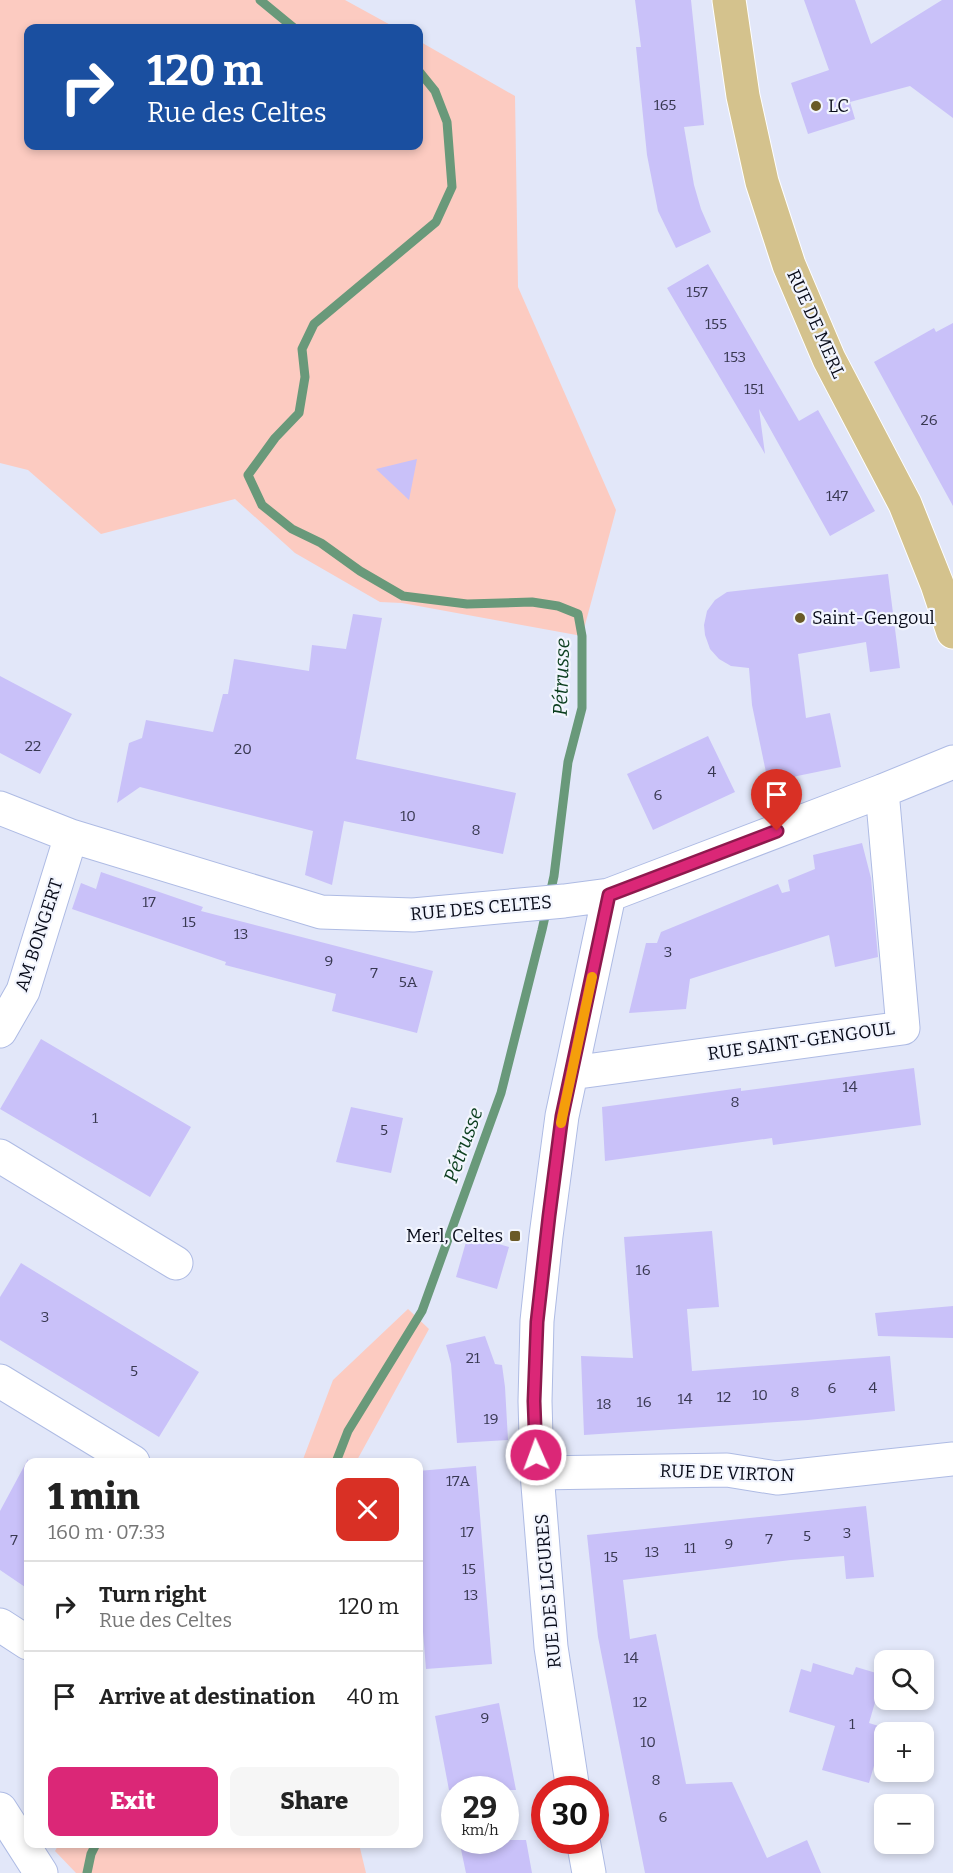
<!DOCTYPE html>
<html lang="en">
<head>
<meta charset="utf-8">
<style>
	:root { --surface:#fff; --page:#f6f6f6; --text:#222; --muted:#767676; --line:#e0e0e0; --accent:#db2777 }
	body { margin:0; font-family:Bitter,serif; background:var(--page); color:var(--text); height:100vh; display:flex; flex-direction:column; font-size:22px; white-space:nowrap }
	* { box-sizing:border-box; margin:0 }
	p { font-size:20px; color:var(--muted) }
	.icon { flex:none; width:33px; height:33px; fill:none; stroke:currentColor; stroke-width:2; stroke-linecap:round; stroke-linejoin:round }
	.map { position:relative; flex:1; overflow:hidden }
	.side { position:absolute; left:24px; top:1458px; width:399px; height:390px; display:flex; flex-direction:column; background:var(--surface); border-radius:12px; box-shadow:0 3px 9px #0003 }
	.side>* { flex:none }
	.banner { position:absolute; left:24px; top:24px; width:399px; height:126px; border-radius:12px; box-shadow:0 3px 9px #0003; background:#1a4fa0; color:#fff; overflow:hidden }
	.buttons { position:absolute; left:874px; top:1650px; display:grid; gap:12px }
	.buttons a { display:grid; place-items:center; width:60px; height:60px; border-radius:12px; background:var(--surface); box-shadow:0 3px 9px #0003; font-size:30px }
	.speed { position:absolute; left:441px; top:1776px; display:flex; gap:12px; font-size:30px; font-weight:700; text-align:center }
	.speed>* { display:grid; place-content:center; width:78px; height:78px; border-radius:50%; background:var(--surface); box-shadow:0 3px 9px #0003; line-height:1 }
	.speed small { font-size:15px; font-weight:400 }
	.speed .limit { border:9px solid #d22; background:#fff; color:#111 }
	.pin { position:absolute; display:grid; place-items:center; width:51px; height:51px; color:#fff; margin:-62px -26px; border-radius:50% 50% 50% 0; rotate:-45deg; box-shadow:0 0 6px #0007 }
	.pin .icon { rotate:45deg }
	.me { position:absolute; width:66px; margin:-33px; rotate:358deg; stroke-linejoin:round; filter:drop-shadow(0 0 4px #0008) }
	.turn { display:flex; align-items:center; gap:21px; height:126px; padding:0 24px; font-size:27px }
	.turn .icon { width:78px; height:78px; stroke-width:2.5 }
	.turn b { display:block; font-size:42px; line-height:51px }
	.round { display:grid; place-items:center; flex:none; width:63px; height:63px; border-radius:12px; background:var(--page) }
	.head { display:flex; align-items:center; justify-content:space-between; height:102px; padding:0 24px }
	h1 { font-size:36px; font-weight:800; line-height:45px }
	.action { display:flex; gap:12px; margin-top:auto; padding:12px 24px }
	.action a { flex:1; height:69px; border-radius:12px; background:var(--accent); color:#fff; font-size:24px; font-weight:800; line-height:69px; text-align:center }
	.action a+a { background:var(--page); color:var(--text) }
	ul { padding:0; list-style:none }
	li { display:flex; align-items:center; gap:18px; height:90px; padding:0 24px; border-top:2px solid var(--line) }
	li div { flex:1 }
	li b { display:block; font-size:22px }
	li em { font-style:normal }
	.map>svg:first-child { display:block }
	.green { fill:#fccbc1 }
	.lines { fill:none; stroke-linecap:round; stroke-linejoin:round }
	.stream { stroke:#69997a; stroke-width:9 }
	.building { fill:#c9c1f9 }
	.minor-casing { stroke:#aebbe4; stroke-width:35 }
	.major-casing { stroke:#fff; stroke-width:35 }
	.minor { stroke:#fff; stroke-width:33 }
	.major { stroke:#d4c28d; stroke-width:33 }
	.route-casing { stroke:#8e194d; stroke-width:15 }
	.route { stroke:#db2777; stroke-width:10 }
	.slow { stroke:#f59e0b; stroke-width:10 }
	.poi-dot { fill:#6a5a27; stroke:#f2f5fe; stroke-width:2 }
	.labels { text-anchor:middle; stroke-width:4.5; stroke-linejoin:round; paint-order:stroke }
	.number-label { font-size:15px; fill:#383851 }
	.poi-label { font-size:18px; fill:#080b19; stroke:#f2f5fe; text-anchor:start }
	.street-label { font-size:18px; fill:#080b19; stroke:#f2f5fe }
	.water-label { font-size:20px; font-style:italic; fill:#0b3e1e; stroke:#f2f5fe }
</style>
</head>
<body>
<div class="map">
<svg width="953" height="1873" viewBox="0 0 953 1873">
	<rect width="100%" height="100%" fill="#e2e7f9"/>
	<!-- green -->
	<path class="green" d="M0,0H345L396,28H28V146H418L419,41L515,96L518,287L616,510L582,636L402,603L380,602L295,553L235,499L101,534L28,470L0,463Z
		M408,1309L429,1329L356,1462H302L333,1380Z
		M59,1844H359L366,1873H76L55,1851Z"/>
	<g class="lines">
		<!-- stream -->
		<path class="stream" d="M260,0L294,28
			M336,1462L348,1431L422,1311L501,1093L542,930L554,876L568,762L582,708V636L578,614L558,606L532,602L467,604L403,596L360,571L321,543L292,529L262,505L248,475L275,438L299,413L305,377L302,349L314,324L436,222L452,187L447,122L435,91L418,70
			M87,1873L91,1854L96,1844"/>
	</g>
	<!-- building -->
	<path class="building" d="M635,0H691L704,125L684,127L694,185L701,209L711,232L676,248L658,211L647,155L636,47H641Z
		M804,0H855L871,44L942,0H953V118L910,86L850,102L855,119L808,134L791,83L829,70Z
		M708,264L799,421L818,410L875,511L830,536L759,409L765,454L667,288Z
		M953,323V506L874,362L934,328L936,332Z
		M417,459L409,500L376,469Z
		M888,574L900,668L870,672L866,642L798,654L806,718L830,713L841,767L768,782L752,705L749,668L731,666L719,659L710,649L705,635L704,625L707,611L715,600L727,592Z
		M353,614L382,618L356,759L516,793L503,854L344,821L332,885L305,875L313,831L140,787L117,803L129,743L142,738L146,720L213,732L223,694H228L234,659L309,671L312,645L346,649Z
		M0,676L72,714L40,774L0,753Z
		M708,736L735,792L653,830L627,774Z
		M862,843L871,878L878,957L835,967L829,935L690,979L686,1009L629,1013L646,943H657L661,932L778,884L782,893L790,891L788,880L815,869L813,855Z
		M101,872L203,907L201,911L433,971L417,1033L332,1011L336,994L225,965L226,962L72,909L81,883L96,889Z
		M41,1039L191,1127L150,1197L0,1109Z
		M914,1068L921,1125L773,1145L772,1138L605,1161L602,1107L741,1088V1091Z
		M351,1107L403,1118L391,1173L336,1162Z
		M712,1231L719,1307L687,1309L692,1371L890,1356L895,1411L808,1420L584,1435L581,1356L633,1358L624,1237Z
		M468,1235L509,1247L497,1289L456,1277Z
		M21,1263L199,1372L159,1437L0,1340V1297Z
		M953,1306V1338L878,1336L875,1313Z
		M485,1336L495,1364L502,1365L505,1387L508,1440L457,1443L451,1364L446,1345Z
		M28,1459V1589L0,1570V1511Z
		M476,1466L492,1664L426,1669L418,1569V1471Z
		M866,1506L874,1577L846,1579L844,1556L791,1560L623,1580L630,1639L656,1634L686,1784L732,1782L767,1858L807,1840L821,1873H645L598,1637L587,1535Z
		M813,1663L853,1675L856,1667L883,1675L869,1723L885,1728L869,1783L822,1770L835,1726L789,1712L801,1669L811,1672Z
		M499,1703L516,1790H449L435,1716Z
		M459,1840H526L532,1873H466Z"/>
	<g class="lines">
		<defs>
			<path id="minor" d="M0,808L71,836L321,912L413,915L564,901L609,895L882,791L953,762
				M0,1031L23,991L71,836
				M571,1073L903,1028L882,791
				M0,1156L176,1263
				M0,1381L133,1462
				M537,1473L727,1470L777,1478L953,1459
				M0,1625L28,1643
				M573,1790L551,1647L537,1473L535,1401L537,1321L546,1236L562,1116L609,895
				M0,1809L41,1873
				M583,1840L589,1873"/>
			<path id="major" d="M729,0L743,96L762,182L789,265L829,359L905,504L937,584L953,632"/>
		</defs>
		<!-- minor casing -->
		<use href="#minor" class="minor-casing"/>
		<!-- major casing -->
		<use href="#major" class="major-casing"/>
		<!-- minor -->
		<use href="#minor" class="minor"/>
		<!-- major -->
		<use href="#major" class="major"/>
	</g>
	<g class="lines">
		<defs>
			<path id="route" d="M536,1455L534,1401L537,1322L549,1216L562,1116L609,895L777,831"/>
		</defs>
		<!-- route casing -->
		<use href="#route" class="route-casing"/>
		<!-- route -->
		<use href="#route" class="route"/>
		<!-- slow -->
		<path class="slow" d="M561,1123L592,977"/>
	</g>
	<!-- markers -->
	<g class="poi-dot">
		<circle cx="816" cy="106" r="6"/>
		<circle cx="800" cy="618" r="6"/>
		<rect x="509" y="1230" width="12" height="12" rx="3"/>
	</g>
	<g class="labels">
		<!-- number labels -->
		<g class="number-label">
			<text x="665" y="110">165</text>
			<text x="697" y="297">157</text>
			<text x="716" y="329">155</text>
			<text x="735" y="362">153</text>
			<text x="754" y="394">151</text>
			<text x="929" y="425">26</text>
			<text x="837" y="501">147</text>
			<text x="33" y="751">22</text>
			<text x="243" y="754">20</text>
			<text x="712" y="777">4</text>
			<text x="658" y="800">6</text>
			<text x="408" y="821">10</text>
			<text x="476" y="835">8</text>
			<text x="149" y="907">17</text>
			<text x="189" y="927">15</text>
			<text x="241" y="939">13</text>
			<text x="668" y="957">3</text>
			<text x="329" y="966">9</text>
			<text x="374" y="978">7</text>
			<text x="408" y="987">5A</text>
			<text x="850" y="1092">14</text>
			<text x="735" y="1107">8</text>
			<text x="95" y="1123">1</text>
			<text x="384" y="1135">5</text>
			<text x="643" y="1275">16</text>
			<text x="45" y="1322">3</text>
			<text x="473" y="1363">21</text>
			<text x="134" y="1376">5</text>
			<text x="832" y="1393">6</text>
			<text x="873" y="1393">4</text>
			<text x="795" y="1397">8</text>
			<text x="760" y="1400">10</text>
			<text x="724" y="1402">12</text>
			<text x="685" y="1404">14</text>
			<text x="644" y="1407">16</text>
			<text x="604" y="1409">18</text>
			<text x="491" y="1424">19</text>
			<text x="458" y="1486">17A</text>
			<text x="467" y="1537">17</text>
			<text x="847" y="1538">3</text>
			<text x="807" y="1541">5</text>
			<text x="769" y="1544">7</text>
			<text x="14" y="1545">7</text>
			<text x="729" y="1549">9</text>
			<text x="690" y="1553">11</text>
			<text x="652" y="1557">13</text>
			<text x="611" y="1562">15</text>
			<text x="469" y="1574">15</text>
			<text x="471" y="1600">13</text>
			<text x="631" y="1663">14</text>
			<text x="640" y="1707">12</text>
			<text x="485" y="1723">9</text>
			<text x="852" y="1729">1</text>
			<text x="648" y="1747">10</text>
			<text x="656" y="1785">8</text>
			<text x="663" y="1822">6</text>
		</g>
		<!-- poi labels -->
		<g class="poi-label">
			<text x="828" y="112">LC</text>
			<text x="812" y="624">Saint-Gengoul</text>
			<text x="503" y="1242" text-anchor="end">Merl, Celtes</text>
		</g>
		<!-- street labels -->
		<g class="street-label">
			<text transform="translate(816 324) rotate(66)" y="6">RUE DE MERL</text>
			<text transform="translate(481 908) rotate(-5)" y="6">RUE DES CELTES</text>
			<text transform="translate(39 935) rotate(-72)" y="6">AM BONGERT</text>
			<text transform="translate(801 1041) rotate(-8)" y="6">RUE SAINT-GENGOUL</text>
			<text transform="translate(727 1473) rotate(2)" y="6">RUE DE VIRTON</text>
			<text transform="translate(548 1591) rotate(-95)" y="6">RUE DES LIGURES</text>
		</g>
		<!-- water labels -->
		<g class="water-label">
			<text transform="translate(561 677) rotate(-88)" y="7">Pétrusse</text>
			<text transform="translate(463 1145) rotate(-70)" y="7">Pétrusse</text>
		</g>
	</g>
</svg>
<div class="buttons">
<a><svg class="icon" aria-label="search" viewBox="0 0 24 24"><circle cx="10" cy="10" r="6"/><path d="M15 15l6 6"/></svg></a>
<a>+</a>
<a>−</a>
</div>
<div class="speed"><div>29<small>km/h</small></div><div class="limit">30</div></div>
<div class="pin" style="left:777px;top:831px;background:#d93025"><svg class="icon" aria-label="arrive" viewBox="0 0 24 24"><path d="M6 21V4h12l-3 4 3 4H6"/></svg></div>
<svg class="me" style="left:536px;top:1455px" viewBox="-20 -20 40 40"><circle r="17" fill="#db2777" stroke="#fff" stroke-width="3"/><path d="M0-11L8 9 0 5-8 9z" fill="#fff"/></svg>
<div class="banner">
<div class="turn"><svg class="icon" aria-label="right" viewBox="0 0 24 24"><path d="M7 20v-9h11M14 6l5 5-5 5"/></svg><div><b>120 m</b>Rue des Celtes</div></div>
</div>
<section class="side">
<div class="head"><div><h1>1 min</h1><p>160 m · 07:33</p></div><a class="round" style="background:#d93025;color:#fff"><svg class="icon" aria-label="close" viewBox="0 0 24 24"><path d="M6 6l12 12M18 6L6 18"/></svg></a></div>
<ul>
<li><svg class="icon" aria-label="right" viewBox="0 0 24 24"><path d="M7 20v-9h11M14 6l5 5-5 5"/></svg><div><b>Turn right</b><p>Rue des Celtes</p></div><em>120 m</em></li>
<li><svg class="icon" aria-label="arrive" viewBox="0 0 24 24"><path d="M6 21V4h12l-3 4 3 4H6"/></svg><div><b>Arrive at destination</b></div><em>40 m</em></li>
</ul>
<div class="action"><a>Exit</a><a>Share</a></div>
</section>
</div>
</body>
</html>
